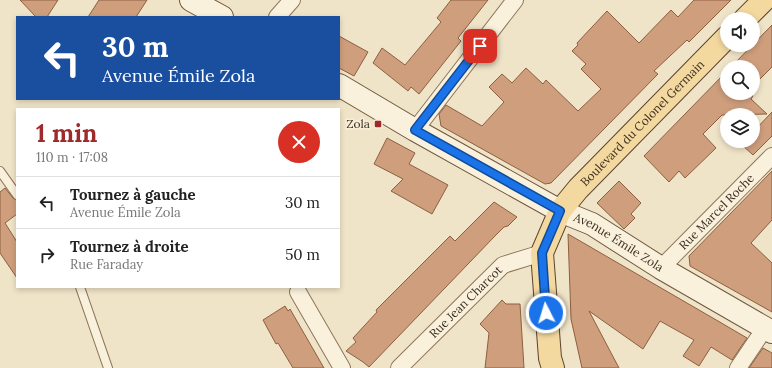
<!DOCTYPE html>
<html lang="fr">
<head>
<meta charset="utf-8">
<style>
	:root { --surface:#fff; --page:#f6f6f6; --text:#222; --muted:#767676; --line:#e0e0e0; --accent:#9e2a2b }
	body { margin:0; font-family:Lora,serif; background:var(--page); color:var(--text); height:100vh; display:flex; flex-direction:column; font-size:15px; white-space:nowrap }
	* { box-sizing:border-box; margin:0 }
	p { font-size:13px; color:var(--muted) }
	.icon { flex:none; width:22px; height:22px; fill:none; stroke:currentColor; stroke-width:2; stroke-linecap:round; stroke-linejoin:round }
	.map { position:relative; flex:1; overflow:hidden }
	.panel { position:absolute; left:16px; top:108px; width:324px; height:180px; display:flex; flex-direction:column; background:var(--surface); border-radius:0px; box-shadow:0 2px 6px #0003 }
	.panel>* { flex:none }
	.banner { position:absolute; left:16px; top:16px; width:324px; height:84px; border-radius:0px; box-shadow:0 2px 6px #0003; background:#1a4fa0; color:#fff; overflow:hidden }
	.tools { position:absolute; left:720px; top:12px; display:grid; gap:8px }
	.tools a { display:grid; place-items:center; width:40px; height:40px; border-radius:50%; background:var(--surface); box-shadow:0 2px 6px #0003; font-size:20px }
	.pin { position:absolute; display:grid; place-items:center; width:34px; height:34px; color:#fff; margin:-17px; border-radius:8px; box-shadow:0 2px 6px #0006 }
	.me { position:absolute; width:44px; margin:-22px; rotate:355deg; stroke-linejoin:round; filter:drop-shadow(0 0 3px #0008) }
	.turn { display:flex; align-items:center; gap:14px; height:84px; padding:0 20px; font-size:18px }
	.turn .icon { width:52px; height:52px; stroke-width:2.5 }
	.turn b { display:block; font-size:28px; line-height:34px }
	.round { display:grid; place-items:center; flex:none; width:42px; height:42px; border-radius:21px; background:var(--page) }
	.summary { display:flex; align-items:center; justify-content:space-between; height:68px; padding:0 20px }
	h1 { font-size:24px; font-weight:700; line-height:30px; color:var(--accent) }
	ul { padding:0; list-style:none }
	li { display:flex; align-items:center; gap:12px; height:52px; padding:0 20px; border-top:1px solid var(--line) }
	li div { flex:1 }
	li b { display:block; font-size:15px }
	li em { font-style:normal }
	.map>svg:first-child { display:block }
	.building { fill:#cf9f7d; stroke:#8d5f41 }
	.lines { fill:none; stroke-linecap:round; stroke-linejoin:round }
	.lane-casing { stroke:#8d765c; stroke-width:10 }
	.street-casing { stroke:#8d765c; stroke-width:18 }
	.secondary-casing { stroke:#6f573f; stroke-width:24 }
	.primary-casing { stroke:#5b4430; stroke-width:24 }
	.lane { stroke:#faf1dc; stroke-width:8 }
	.street { stroke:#faf1dc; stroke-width:16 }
	.secondary { stroke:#faf1dc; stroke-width:22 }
	.primary { stroke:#f3d9a0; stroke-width:22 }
	.route-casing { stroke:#114b97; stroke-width:10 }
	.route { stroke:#1a73e8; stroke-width:7 }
	.poi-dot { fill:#9e2a2b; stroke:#f7eed8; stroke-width:1.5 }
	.labels { text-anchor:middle; stroke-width:3.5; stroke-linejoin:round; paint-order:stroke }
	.street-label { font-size:12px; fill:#3d2e20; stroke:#f7eed8 }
	.poi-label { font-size:12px; fill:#3d2e20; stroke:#f7eed8; text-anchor:end }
</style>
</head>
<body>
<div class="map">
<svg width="772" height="368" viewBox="0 0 772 368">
	<rect width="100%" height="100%" fill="#f0e4c8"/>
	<!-- building -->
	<path class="building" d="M20,0H58L47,17H36Z
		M99,0H147L136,17H88Z
		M451,0H488L458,38L461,41L419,94L411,87L408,91L373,63L382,48L405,65L441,22L437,18Z
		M694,0H731L689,42L687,40L654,71L658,74L551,183L545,184L441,126L439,114L446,105L482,126L504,102L489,87L502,74L512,83L526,68L543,84L546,80L578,111L601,89L581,69L586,64L572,51L578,45L577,43L607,11L639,43L671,10L678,17Z
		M772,25V67L753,86V67H731Z
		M339,36L368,52L354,76L339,68Z
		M727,71V93H751L753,96L751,99L767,114L722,115L703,134L716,148L685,178L679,171L669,182L644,156Z
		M772,112V136L753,155L741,144L744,141H753V132Z
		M387,138L415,153L409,164L448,185L432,214L391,191L403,179L374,164Z
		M772,171V220L751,243L772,263V312L690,266L689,256Z
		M619,181L641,203L631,214L635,218L624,229L597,203Z
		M5,188L13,198L17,200V214L5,223L17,242V278L0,253V192Z
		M494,202L517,217L508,226L504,227L494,237L369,367L363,362L346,351L356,342L353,338L377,312L376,310L450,236L455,241Z
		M568,234L718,321L747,338L732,360L711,347L699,366L683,356L694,340L660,321L643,349L589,311L619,368H582L571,319Z
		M502,300L506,304H520L524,368H485L489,333L480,324Z
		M285,306L288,311L290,309L324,368H293L278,343L276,344L263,320Z
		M763,348L772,353V368H749Z"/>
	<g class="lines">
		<defs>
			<path id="lane" d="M0,171L17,195
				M80,287L108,368"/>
			<g id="street">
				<path d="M277,17L292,0"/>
				<path d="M415,130L515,0"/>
				<path id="s1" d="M661,268L772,156"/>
				<path d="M298,292L342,368"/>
				<path id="s2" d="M399,368L503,265L542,253"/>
				<path d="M738,368L765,328"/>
			</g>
			<g id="secondary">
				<path d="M191,0L222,17"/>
				<path id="s3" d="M339,85L415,130L560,211L592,224L661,268L772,332"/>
			</g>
			<g id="primary">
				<path d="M745,19L764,0"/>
				<path id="s4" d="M553,368L550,358L542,253L560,211L578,189L727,37"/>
			</g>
		</defs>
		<!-- lane casing -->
		<use href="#lane" class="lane-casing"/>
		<!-- street casing -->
		<use href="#street" class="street-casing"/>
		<!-- secondary casing -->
		<use href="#secondary" class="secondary-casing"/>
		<!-- primary casing -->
		<use href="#primary" class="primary-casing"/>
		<!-- lane -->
		<use href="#lane" class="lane"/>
		<!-- street -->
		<use href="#street" class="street"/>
		<!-- secondary -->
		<use href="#secondary" class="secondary"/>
		<!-- primary -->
		<use href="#primary" class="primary"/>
	</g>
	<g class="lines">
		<defs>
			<path id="route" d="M480,46L415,130L560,211L542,253L546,313"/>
		</defs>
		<!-- route casing -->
		<use href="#route" class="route-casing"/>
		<!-- route -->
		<use href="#route" class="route"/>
	</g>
	<!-- markers -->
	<rect class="poi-dot" x="374" y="120" width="8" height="8" rx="2"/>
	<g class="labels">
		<!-- street labels -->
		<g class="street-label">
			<text dy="4" stroke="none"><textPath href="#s4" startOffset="282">Boulevard du Colonel Germain</textPath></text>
			<text dy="4" stroke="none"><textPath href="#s1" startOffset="79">Rue Marcel Roche</textPath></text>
			<text dy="4" stroke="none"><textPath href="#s3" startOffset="321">Avenue Émile Zola</textPath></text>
			<text dy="4" stroke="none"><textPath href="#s2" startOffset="94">Rue Jean Charcot</textPath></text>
		</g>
		<!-- poi labels -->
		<g class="poi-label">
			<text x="370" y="128">Zola</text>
		</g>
	</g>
</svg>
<div class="tools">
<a><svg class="icon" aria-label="sound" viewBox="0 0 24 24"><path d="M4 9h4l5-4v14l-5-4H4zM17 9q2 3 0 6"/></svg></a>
<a><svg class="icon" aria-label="search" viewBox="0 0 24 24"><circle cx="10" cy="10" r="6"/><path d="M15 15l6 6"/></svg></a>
<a><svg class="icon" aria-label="layers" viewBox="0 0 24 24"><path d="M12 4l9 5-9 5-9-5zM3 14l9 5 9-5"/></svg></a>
</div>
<div class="pin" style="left:480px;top:46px;background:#d93025"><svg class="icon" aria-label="arrive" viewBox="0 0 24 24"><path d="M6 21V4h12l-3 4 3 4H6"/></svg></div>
<svg class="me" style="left:546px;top:313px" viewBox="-20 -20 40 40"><circle r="17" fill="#1a73e8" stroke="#fff" stroke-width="3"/><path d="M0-11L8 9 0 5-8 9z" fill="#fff"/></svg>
<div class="banner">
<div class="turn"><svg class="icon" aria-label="left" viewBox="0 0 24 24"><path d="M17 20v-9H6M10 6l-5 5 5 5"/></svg><div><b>30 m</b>Avenue Émile Zola</div></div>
</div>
<section class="panel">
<div class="summary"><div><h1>1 min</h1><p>110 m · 17:08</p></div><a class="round" style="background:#d93025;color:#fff"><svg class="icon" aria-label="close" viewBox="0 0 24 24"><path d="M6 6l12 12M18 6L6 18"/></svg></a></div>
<ul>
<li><svg class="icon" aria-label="left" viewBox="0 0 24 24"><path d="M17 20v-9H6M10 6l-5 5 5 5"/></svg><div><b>Tournez à gauche</b><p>Avenue Émile Zola</p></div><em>30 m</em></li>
<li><svg class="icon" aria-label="right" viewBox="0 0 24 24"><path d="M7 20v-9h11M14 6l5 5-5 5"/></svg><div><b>Tournez à droite</b><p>Rue Faraday</p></div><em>50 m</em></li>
</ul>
</section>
</div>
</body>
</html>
